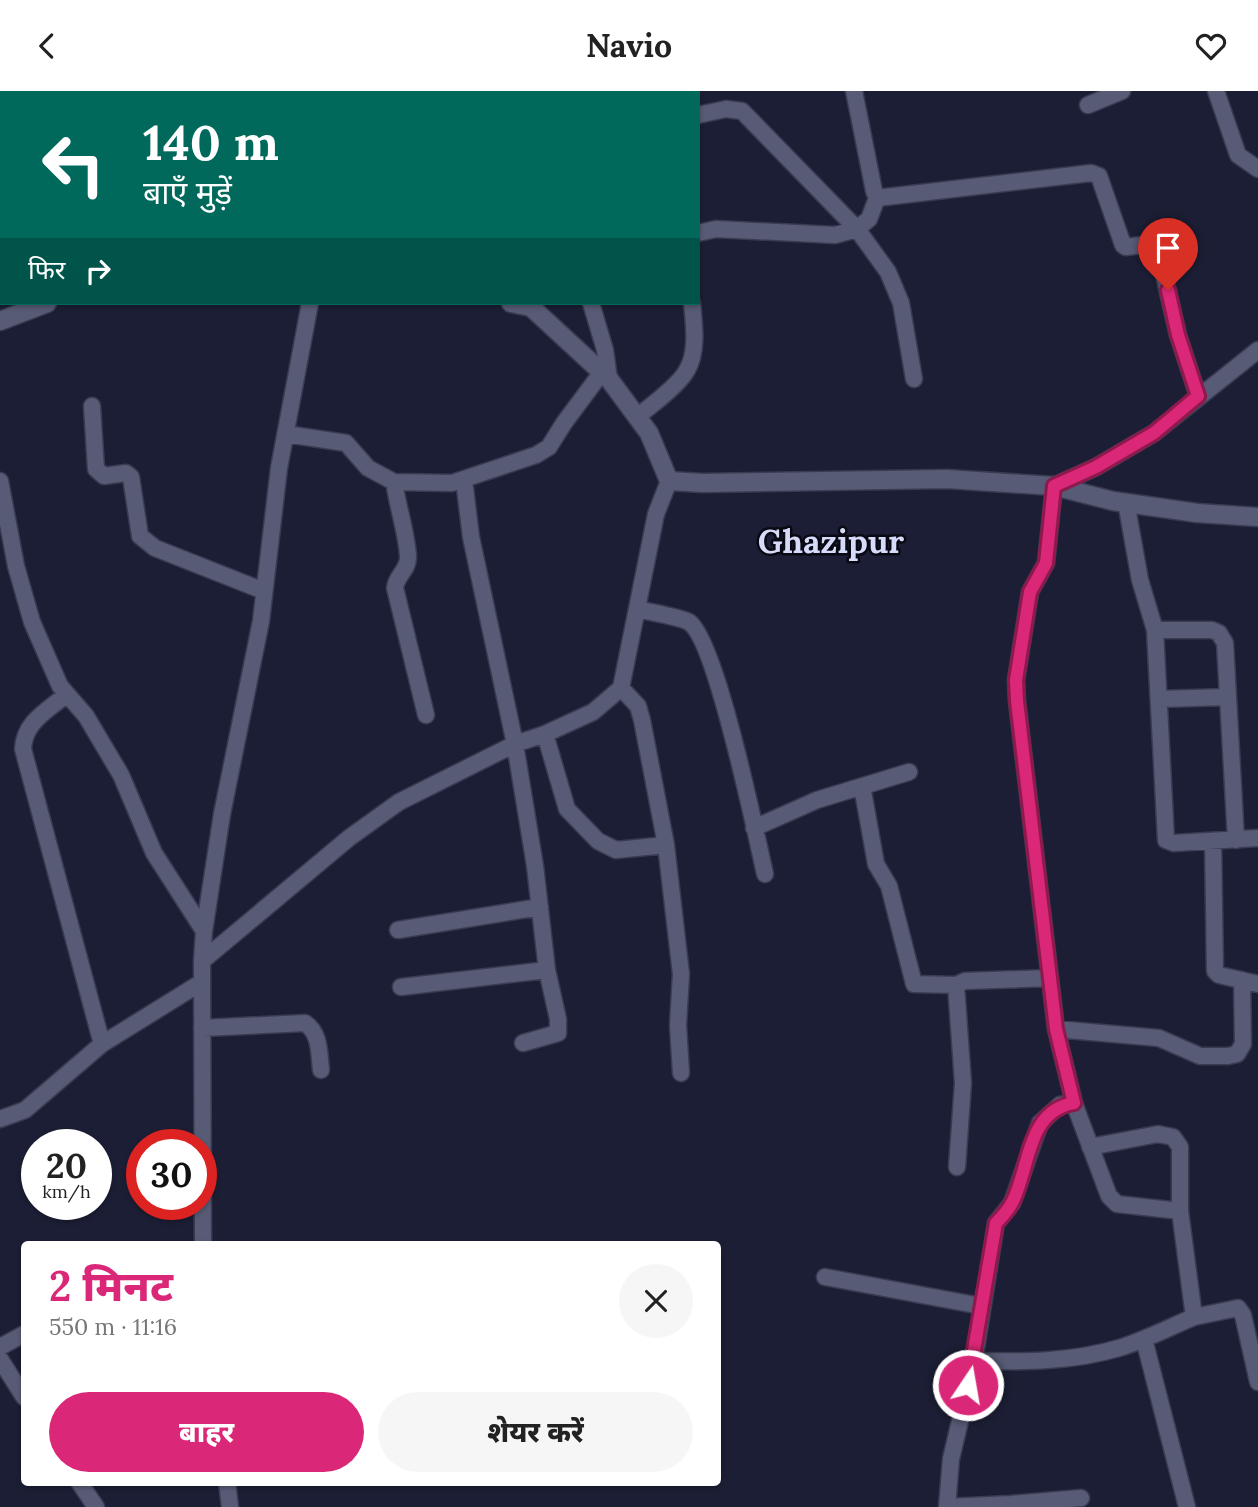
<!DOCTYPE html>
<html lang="hi">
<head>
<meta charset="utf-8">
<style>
	:root { --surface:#fff; --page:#f6f6f6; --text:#222; --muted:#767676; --accent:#db2777 }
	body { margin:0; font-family:Lora,"Noto Sans Devanagari",serif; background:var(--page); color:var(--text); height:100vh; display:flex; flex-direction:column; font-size:26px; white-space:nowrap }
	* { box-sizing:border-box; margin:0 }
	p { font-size:23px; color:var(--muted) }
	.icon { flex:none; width:38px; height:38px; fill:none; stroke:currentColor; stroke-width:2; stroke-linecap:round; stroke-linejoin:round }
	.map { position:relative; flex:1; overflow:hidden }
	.panel { position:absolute; left:21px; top:1150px; width:700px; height:245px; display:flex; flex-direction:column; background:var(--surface); border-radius:7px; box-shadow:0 2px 5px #0004 }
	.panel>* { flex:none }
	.banner { position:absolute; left:0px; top:0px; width:700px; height:214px; box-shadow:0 2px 5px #0004; background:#00695c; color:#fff; overflow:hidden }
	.speed { position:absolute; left:21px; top:1038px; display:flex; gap:14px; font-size:35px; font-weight:700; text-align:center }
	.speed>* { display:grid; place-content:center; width:91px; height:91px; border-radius:50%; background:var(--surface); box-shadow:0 2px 5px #0004; line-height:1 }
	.speed small { font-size:18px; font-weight:400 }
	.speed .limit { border:10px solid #d22; background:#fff; color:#111 }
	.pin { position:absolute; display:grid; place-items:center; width:60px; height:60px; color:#fff; margin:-72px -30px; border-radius:50% 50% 50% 0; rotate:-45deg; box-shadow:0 0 7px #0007 }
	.pin .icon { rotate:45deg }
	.me { position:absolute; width:77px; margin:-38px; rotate:12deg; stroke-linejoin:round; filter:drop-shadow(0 0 5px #0008) }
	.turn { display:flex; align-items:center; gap:24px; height:147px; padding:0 28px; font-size:32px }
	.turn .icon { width:91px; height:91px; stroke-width:2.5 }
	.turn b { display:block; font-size:49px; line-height:60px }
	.then { display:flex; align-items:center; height:66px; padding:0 28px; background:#0003; gap:14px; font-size:26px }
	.round { display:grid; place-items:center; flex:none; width:74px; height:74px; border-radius:37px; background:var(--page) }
	.head { display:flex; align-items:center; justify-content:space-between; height:119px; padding:0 28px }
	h1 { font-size:42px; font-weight:800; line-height:52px; color:var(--accent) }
	.cta { display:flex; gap:14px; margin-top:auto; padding:14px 28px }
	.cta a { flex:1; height:80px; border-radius:42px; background:var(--accent); color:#fff; font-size:28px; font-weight:800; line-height:80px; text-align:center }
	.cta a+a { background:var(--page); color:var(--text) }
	header { display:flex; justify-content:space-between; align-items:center; height:91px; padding:0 28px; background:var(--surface); font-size:32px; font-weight:800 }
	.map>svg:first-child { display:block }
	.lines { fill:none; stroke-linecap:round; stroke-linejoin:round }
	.minor-casing { stroke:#393b51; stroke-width:19 }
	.tertiary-casing { stroke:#393b51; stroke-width:21 }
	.minor { stroke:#585b76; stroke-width:16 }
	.tertiary { stroke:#585b76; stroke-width:18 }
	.route-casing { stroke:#8e194d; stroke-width:18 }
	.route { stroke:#db2777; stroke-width:12 }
	.labels { text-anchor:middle; stroke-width:5; stroke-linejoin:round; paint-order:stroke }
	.town-label { font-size:33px; font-weight:bold; fill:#d6dbfa; stroke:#080913 }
</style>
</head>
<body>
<header><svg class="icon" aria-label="back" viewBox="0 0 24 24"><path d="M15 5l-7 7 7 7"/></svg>Navio<svg class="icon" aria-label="heart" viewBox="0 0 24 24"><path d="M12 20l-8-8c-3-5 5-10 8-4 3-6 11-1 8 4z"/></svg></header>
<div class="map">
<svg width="1258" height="1416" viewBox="0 0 1258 1416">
	<rect width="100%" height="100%" fill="#1c1e35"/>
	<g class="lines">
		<defs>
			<path id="minor" d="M52,0L54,2
				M282,0V2
				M521,0V2
				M643,0L644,2
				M1216,0L1238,64L1258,78
				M156,2L172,0
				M440,2L441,0
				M1088,14L1122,0
				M698,24L726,18L742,20L857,138L888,181L901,212L914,288
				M877,107L1091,82L1099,85L1123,154L1126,156L1150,153L1157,154L1178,244L1198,305
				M698,142L716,138L835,144L857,138L869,128L877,107L874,100L854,0
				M591,212L605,259L609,288
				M1258,259L1154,342L1096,376L1054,395L1046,472L1030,501L1016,589L1017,610L1056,938L1074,1012L1109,1105L1117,1113L1180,1120L1194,1226L1238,1217L1243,1224L1258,1291
				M92,315L96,378L104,385L126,382L131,386L140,445L155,457L264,500
				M638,325C651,315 680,293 687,279C698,261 694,232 692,212
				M286,343L346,352L368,377L394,391
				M464,389L471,446L515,653L535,775L547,879L558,928V942L523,952
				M0,390L16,475L32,531L60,595L86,625L121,684L154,762L204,840
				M1126,411L1140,489L1155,539L1166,749L1174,752L1258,747
				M637,518C649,521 680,526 689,531C716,549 756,743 765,783
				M1155,539H1212L1219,542L1225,552L1236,749
				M621,597L638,615L642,629L666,754L681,883L678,934L681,982
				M67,603C47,620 24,631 23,658L102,953
				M1159,608L1228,606
				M426,624L395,497C396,485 408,479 408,467C408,447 397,413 394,391L452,392L536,364L549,356L564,332L602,281
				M545,643L567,718L598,750L616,759L666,754
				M862,695L876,773L889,795L914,893L956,894
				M754,737L817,709L909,681
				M1213,750L1215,880L1219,884L1258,893
				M398,839L540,816
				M202,870L204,840L222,723L261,530L279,377L310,212
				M401,896L547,879
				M202,937L305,932C320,942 319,961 321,979
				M1056,938L1159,947L1200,965H1228L1237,963L1243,953L1242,889
				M1074,1012L1060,1014L1040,1032L1012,1112L996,1132L974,1270C1023,1271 1072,1271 1119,1257C1145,1249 1170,1236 1194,1226
				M0,1028L25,1019L102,953L202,891
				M1090,1056L1158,1043L1173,1046L1180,1056V1120
				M957,1076L963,992L956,894L965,890L1050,887
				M203,1153L202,870L349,747L399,711L515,653L545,643L593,621L621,597L656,423L669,390
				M825,1186L981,1215
				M1144,1248L1187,1416
				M0,1256L24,1243
				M0,1268L24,1306
				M79,1391L96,1416
				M227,1391L230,1416
				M947,1416L951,1368L974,1270
				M947,1416L1011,1413L1081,1407"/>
			<path id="tertiary" d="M511,212L531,216L609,288L649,342L669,390L703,392L947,388L1054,395L1113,410L1197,422L1258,426
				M0,230L47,212"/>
		</defs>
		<!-- minor casing -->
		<use href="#minor" class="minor-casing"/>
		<!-- tertiary casing -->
		<use href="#tertiary" class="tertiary-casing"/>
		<!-- minor -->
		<use href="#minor" class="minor"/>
		<!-- tertiary -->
		<use href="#tertiary" class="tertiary"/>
	</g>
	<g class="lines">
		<defs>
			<path id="route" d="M968,1294L996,1132C1002,1126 1009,1118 1013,1110C1030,1075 1027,1020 1074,1012L1056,938L1017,610L1016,589L1030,501L1046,472L1054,395L1096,376L1154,342L1198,305L1178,244L1168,199"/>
		</defs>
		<!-- route casing -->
		<use href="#route" class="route-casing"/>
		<!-- route -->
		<use href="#route" class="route"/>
	</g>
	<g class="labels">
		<!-- town labels -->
		<g class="town-label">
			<text x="831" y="462">Ghazipur</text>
		</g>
	</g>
</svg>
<div class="speed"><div>20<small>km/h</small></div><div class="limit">30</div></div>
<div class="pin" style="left:1168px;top:199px;background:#d93025"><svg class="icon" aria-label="arrive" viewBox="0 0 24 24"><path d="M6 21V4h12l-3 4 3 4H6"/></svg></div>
<svg class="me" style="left:968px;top:1294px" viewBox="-20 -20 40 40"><circle r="17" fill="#db2777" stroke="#fff" stroke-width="3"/><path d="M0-11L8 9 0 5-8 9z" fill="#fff"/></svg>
<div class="banner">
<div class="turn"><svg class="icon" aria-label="left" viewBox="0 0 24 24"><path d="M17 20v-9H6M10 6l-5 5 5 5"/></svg><div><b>140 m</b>बाएँ मुड़ें</div></div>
<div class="then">फिर<svg class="icon" aria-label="right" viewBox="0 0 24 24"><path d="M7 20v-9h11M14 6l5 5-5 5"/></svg></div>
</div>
<section class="panel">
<div class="head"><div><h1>2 मिनट</h1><p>550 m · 11:16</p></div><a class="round"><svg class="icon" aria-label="close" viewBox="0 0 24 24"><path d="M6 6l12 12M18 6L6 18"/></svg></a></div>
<div class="cta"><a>बाहर</a><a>शेयर करें</a></div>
</section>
</div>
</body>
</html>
